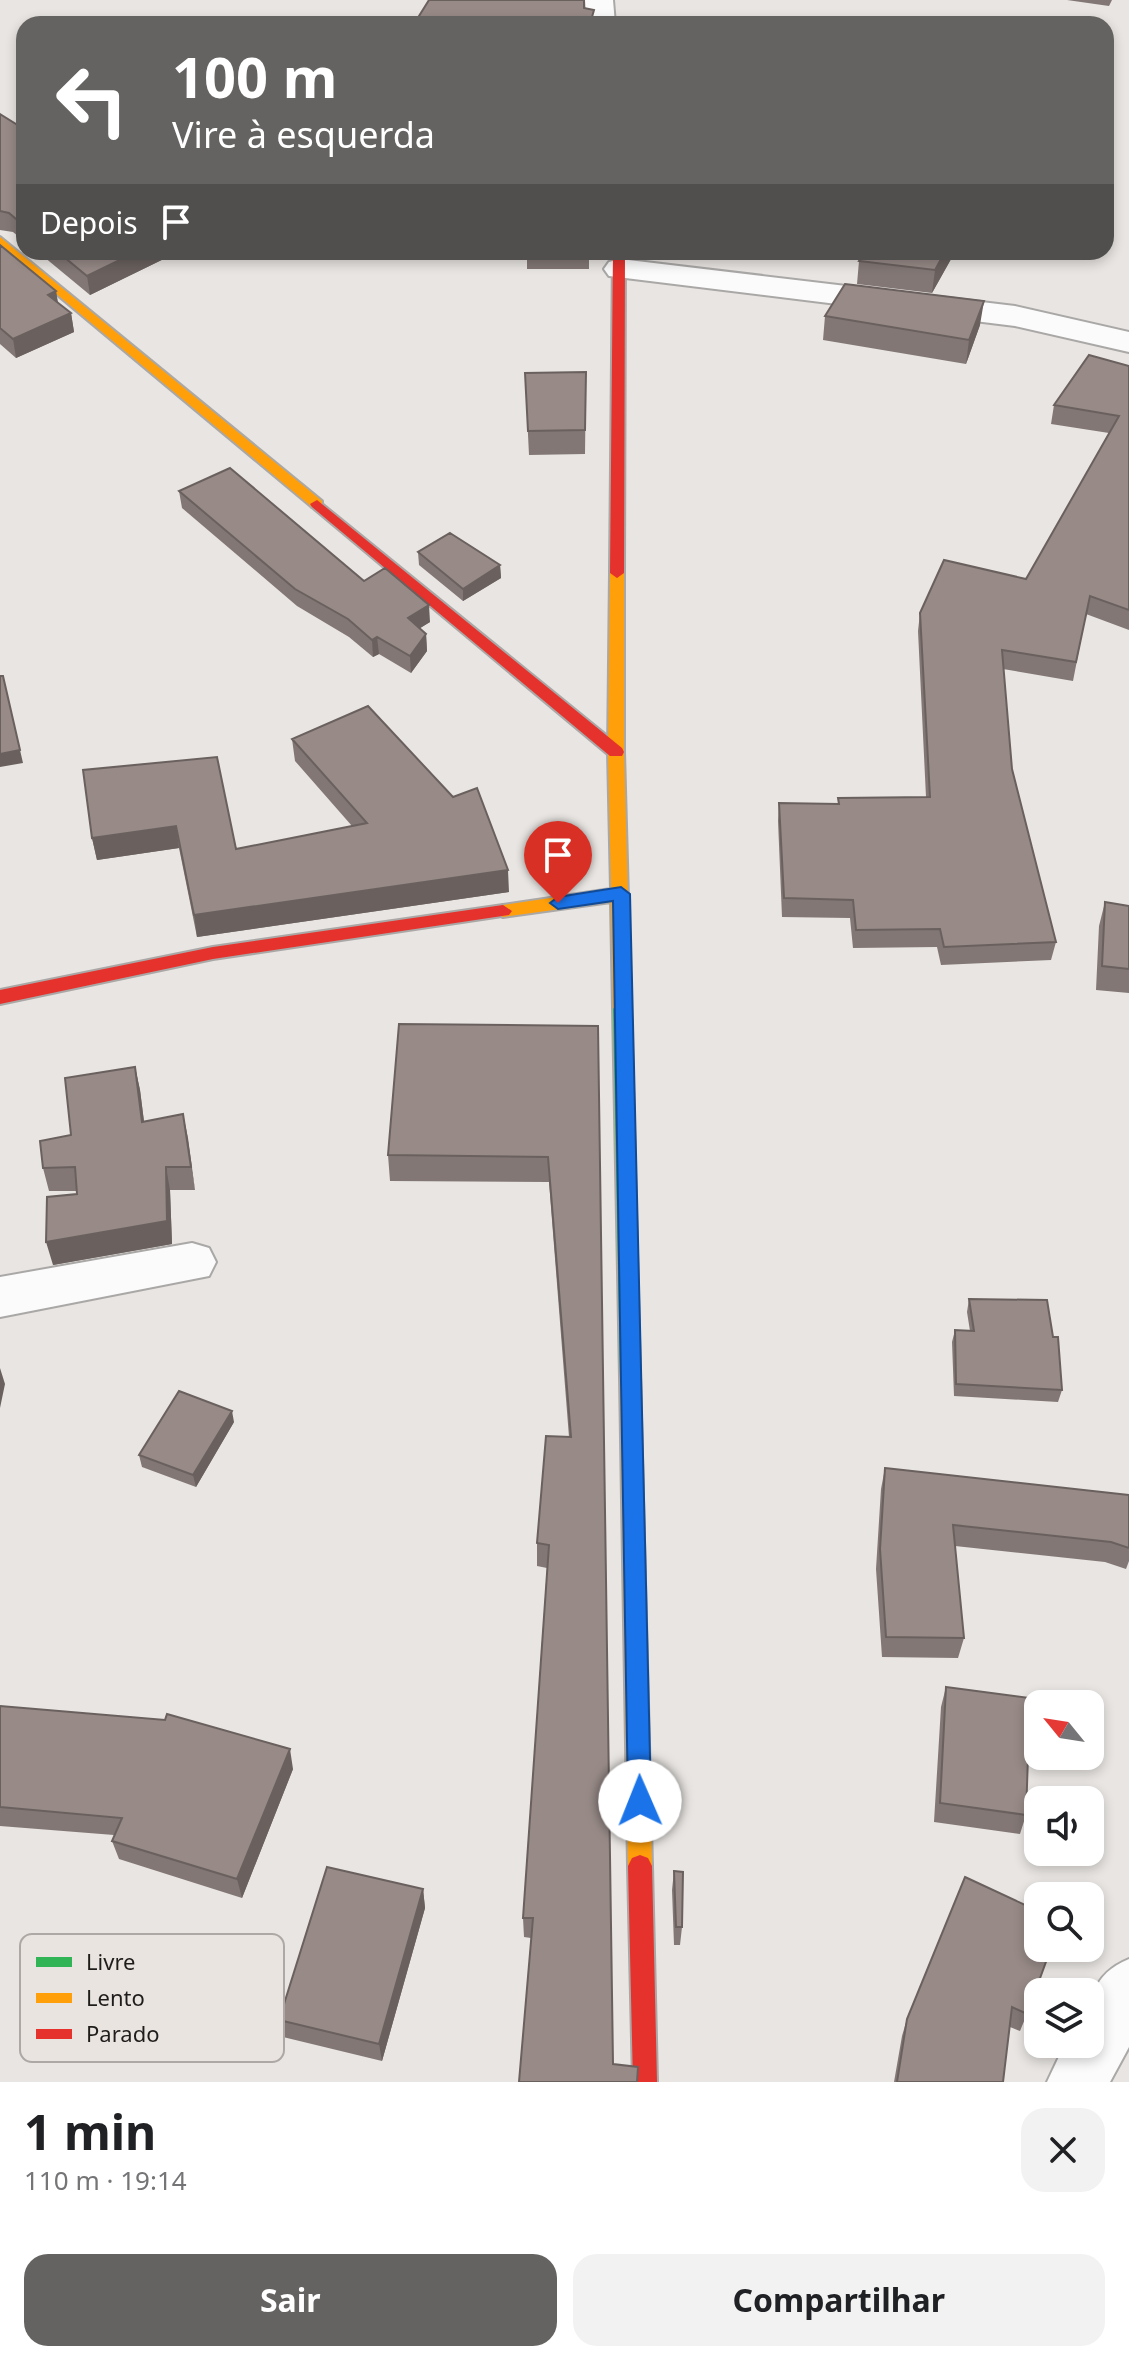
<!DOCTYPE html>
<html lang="pt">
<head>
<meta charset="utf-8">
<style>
	:root { --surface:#fff; --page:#f2f2f2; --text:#202124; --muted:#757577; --accent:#656361 }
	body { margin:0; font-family:"Noto Sans",sans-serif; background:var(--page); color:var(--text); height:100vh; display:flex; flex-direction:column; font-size:30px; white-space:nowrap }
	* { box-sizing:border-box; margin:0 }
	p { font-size:26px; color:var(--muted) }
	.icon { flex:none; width:44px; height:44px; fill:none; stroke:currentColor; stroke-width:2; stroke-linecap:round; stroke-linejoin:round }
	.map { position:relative; height:2082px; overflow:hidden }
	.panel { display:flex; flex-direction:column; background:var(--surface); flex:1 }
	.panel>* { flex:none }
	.top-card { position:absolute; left:16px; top:16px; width:1098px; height:244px; border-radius:24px; box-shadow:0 4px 12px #0003; background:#656361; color:#fff; overflow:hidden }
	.needle { width:52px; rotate:300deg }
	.controls { position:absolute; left:1024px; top:1690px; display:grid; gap:16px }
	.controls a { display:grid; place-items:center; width:80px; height:80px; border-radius:16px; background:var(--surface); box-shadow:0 4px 12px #0003; font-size:40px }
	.pin { position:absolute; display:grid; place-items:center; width:68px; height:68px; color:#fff; margin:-82px -34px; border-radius:50% 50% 50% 0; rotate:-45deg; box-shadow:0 0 8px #0007 }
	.pin .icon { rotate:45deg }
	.me { position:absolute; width:88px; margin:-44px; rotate:359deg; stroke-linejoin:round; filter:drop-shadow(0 0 6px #0008) }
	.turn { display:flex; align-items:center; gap:28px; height:168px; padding:0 24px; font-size:36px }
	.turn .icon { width:104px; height:104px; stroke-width:2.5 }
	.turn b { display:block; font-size:56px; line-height:68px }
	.then { display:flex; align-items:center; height:76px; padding:0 24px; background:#0003; gap:16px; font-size:30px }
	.round { display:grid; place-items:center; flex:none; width:84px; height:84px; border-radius:24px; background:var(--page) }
	.head { display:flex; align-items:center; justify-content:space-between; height:136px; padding:0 24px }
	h1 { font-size:48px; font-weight:700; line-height:60px }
	.action { display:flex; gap:16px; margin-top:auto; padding:16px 24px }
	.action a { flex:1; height:92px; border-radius:24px; background:var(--accent); color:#fff; font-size:32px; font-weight:700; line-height:92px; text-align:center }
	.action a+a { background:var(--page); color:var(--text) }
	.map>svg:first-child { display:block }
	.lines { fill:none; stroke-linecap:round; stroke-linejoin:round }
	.street-casing { stroke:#aaa8a7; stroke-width:4 }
	.fast-casing { stroke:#aaa8a7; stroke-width:4 }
	.slow-casing { stroke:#aaa8a7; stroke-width:4 }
	.jam-casing { stroke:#aaa8a7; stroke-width:4 }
	.street { fill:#fcfbfb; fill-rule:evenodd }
	.fast { fill:#30b455; fill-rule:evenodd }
	.slow { fill:#ff9f0a; fill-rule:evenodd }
	.jam { fill:#e5322d; fill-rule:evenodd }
	.wall { fill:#827774 }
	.shaded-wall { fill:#6a615e }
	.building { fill:#978a87; stroke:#6a615e; stroke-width:2 }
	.route { fill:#1a73e8; stroke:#114b97; stroke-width:2 }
	.key { fill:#eae4e0; stroke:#ada8a5; stroke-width:2 }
	.key-label { font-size:22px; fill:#1f1d1c }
</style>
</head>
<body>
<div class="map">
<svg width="1129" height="2082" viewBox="0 0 1129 2082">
	<rect width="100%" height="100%" fill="#e8e5e2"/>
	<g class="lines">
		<defs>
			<path id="street" d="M585,0H613L615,24H587Z
				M620,259L1015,306L1129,332V352L1015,326L609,276L604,269L609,262Z
				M192,1243L209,1248L216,1262L209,1276L0,1317V1277Z
				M1129,1959V2047L1110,2082H1047L1065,2044H1090C1090,2004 1088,1976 1129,1959Z"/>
			<path id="fast" d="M622,1001L631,1008L640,1377L637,1383L630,1386L623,1383L620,1377L613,1008Z"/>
			<path id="slow" d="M0,237L322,501V507H312L0,247Z
				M617,568L624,573V752L631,1008L622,1015L613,1008L611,902L503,917L494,911L503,905L611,889L608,752L610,573Z
				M630,1368L637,1371L640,1377L652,1866L648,1874L640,1877L632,1874L628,1866L620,1377L623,1371Z"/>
			<path id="jam" d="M613,252H625L624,573L617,578L610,573Z
				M317,500L622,748L624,752L622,756H610L312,507L310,504Z
				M503,905L512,911L509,915L213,959L0,1004V990L213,947Z
				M640,1855L648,1858L652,1866L657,2082H633L628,1866L632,1858Z"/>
		</defs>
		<!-- street casing -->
		<use href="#street" class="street-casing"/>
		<!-- fast casing -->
		<use href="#fast" class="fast-casing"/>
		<!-- slow casing -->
		<use href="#slow" class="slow-casing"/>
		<!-- jam casing -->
		<use href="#jam" class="jam-casing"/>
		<!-- street -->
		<use href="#street" class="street"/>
		<!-- fast -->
		<use href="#fast" class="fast"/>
		<!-- slow -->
		<use href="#slow" class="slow"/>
		<!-- jam -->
		<use href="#jam" class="jam"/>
	</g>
	<!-- wall -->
	<path class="wall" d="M1067,0H1112L1109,6Z
		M0,114L24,129V241L13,232L0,230Z
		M0,245L56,291L58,303L71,313L74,332L16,358L0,344Z
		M38,252H178L90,295Z
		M527,252H589V269H527Z
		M865,252H955L932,293L857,284L859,261Z
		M825,316L980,325L966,364L823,340Z
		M1129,366V630L1086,614L1073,681L1003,669L1012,769L1056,942L1051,960L941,965L937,947L853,948L850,918L782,917L778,821L779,803L838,804V798L926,797L918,631L920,613L1026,579L1109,433L1051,424L1054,405Z
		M586,372L585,454L529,455L525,373Z
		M179,491L364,581L430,622L420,628L426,634L427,651L411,673L379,654L373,657L349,637L297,606L182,508Z
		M418,552L500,565L501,578L463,601L419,565Z
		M292,739L509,892L197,937L179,848L97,860L92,838L83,770L236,849L352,826L295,761Z
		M1105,902L1129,906V993L1096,990L1099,926Z
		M598,1026L613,2064L519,2082L531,1938L524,1937L523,1918L547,1568L537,1566V1543L569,1437L549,1182L390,1181L388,1155Z
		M135,1067L140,1090L144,1122L183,1114L195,1190H170L172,1244L53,1265L77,1194V1191H49L43,1168Z
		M969,1299L1062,1390L1058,1402L954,1396L952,1342L955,1330L970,1331L967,1312Z
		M234,1422L196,1487L142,1467L139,1455Z
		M885,1468L1129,1495V1561L1126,1569L1105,1562L955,1546L964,1638L958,1658L882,1657L876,1569L881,1489Z
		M946,1687L1026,1815L1020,1834L934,1822L941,1707Z
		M0,1706L293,1769L242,1898L119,1859L112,1841L114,1835L0,1826Z
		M674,1871L682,1927L680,1945H674L672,1890Z
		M965,1877L1027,2014L1020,2031L1010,2027L1003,2082H894L902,2036L907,2019Z
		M423,1889L425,1908L382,2061L283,2037L279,2020Z"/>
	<!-- shaded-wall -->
	<path class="shaded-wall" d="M136,252H178L90,295L87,276Z
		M945,252H955L932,293L935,270Z
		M56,291L59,311L48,295Z
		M984,301L980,325L966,364L969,340Z
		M71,313L74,332L16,358L13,339Z
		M500,565L501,578L463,601V589Z
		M429,605L430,622L409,635L408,618Z
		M426,634L427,651L411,673L410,656Z
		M377,637L379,654L373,657L372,640Z
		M20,750L23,763L0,767V754Z
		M176,826L179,848L97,860L92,838Z
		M508,870L509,892L197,937L194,915Z
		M135,1067L140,1090L147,1145L142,1122Z
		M183,1114L188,1138L195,1190L191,1167Z
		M166,1167L170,1190L172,1244L53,1265L46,1242Z
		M0,1368L5,1384L0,1408Z
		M232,1411L234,1422L196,1487L193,1475Z
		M290,1749L293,1769L242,1898L237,1879Z
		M423,1889L425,1908L382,2061L379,2044Z"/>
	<!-- building -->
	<path class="building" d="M429,0H584V8L594,10L590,24H414Z
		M0,114L24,129V230L22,224L9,213L0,211Z
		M0,245L56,291L48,295L71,313L13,339L0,328Z
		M58,252H136L87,276Z
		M865,252H945L935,270L859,261Z
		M845,284L984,301L969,340L825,316Z
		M1089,355L1129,366V610L1090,596L1076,662L1002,650L1012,769L1056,942L944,947L940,929L856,930L853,900L784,898L779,803L839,804L838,798L930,797L920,613L944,560L1026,579L1119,416L1054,405Z
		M586,372L585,430L528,431L525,373Z
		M230,468L364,581L385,568L429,605L408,618L426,634L410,656L377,637L372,640L348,619L295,589L179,491Z
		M450,533L500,565L463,589L418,552Z
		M0,676H3L20,750L0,754Z
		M368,706L453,797L477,788L508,870L194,915L176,826L92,838L83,770L217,757L236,849L367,823L292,739Z
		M1105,902L1129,906V969L1102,966Z
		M399,1024L598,1026L613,2064L638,2067L637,2082H519L533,1918H523L549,1545L537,1543L546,1436L571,1437L548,1157L388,1155Z
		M135,1067L142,1122L183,1114L191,1167H166L167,1221L46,1242L47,1197L77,1194L75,1167L43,1168L40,1141L71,1135L65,1078Z
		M969,1299L1047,1300L1053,1337H1058L1062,1390L956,1384L955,1330L974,1331Z
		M179,1391L232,1411L193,1475L139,1455Z
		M885,1468L1129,1495V1548L1111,1542L953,1525L964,1638L886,1637L880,1549Z
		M946,1687L1030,1698L1026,1815L940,1803Z
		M0,1706L165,1720L167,1714L290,1749L237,1879L112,1841L122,1818L0,1807Z
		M327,1867L423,1889L379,2044L279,2020Z
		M674,1871L683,1872L682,1927H676Z
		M965,1877L1038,1911V1948H1051L1027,2014L1012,2007L1003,2082H897L907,2019Z"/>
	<!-- route -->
	<path class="route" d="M621,887L630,894L651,1801L648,1808L640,1812L631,1808L628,1801L613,901L558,909L550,903L558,897Z"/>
	<!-- legend -->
	<rect x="20" y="1934" width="264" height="128" rx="12" class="key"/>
	<rect x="36" y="1957" width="36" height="10" fill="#30b455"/>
	<rect x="36" y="1993" width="36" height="10" fill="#ff9f0a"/>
	<rect x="36" y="2029" width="36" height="10" fill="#e5322d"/>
	<g class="key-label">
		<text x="86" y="1970">Livre</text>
		<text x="86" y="2006">Lento</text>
		<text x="86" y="2042">Parado</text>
	</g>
</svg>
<div class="controls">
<a><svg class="needle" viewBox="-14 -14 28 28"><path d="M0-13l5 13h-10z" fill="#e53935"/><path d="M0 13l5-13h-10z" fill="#757577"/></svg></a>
<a><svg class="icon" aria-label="sound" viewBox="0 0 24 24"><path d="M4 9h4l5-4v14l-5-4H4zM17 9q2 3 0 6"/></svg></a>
<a><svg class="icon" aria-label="search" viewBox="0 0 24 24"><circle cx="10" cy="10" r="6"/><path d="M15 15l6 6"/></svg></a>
<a><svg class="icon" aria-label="layers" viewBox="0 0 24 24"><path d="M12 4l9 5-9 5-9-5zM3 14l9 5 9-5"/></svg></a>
</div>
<div class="pin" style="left:558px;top:903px;background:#d93025"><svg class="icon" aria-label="arrive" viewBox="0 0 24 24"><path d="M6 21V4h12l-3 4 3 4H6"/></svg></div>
<svg class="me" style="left:640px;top:1801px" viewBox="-20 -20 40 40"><circle r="19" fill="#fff"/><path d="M0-13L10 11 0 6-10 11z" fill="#1a73e8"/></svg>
<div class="top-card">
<div class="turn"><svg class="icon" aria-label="left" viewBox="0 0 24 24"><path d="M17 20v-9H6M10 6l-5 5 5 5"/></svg><div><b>100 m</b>Vire à esquerda</div></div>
<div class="then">Depois<svg class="icon" aria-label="arrive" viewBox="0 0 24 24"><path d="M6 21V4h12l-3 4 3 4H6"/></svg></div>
</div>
</div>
<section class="panel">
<div class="head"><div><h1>1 min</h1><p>110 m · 19:14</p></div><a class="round"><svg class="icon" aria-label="close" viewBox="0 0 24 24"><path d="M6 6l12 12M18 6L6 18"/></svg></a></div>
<div class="action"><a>Sair</a><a>Compartilhar</a></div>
</section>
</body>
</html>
